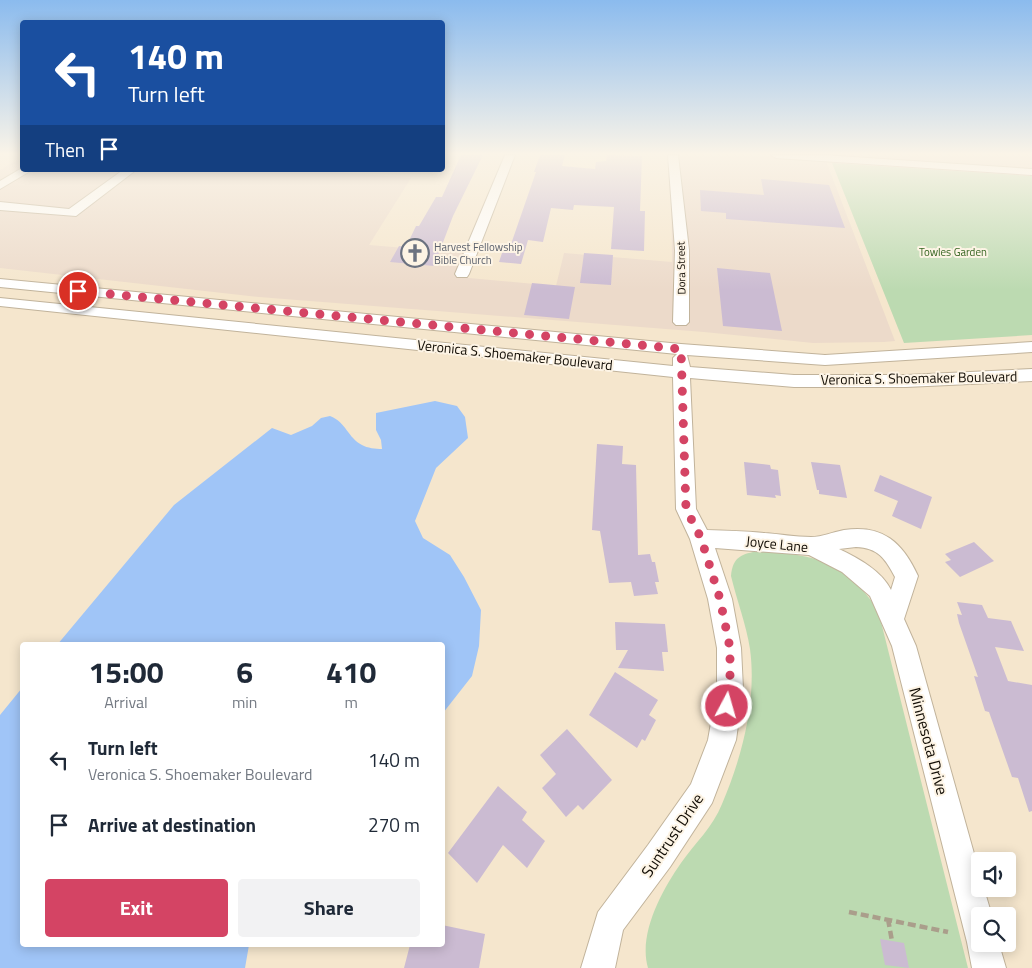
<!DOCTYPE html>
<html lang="en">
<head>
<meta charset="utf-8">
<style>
	:root { --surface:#fff; --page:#f2f2f3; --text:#1f2937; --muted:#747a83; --accent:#d44464 }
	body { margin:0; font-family:"Titillium Web",sans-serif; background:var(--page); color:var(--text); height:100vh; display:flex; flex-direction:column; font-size:19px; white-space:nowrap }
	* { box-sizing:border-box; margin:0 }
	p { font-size:16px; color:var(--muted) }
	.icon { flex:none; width:28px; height:28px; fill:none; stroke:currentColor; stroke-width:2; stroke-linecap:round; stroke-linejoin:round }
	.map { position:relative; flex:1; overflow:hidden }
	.drawer { position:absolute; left:20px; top:642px; width:425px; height:305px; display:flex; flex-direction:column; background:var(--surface); border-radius:5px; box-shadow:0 2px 12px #0003 }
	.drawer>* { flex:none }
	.top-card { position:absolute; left:20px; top:20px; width:425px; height:152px; border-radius:5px; box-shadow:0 2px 12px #0003; background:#1a4fa0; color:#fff; overflow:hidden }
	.buttons { position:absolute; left:971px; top:852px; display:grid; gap:10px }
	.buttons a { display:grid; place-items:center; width:45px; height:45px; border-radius:5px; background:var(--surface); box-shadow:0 2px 12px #0003; font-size:25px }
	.pin { position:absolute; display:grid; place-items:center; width:42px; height:42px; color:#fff; margin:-21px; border:2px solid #fff; border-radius:50%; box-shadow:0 1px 5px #0007 }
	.me { position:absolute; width:55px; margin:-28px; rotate:6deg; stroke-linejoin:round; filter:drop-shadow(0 0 4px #0008) }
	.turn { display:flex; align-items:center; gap:18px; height:105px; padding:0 25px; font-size:22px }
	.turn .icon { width:65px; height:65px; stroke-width:2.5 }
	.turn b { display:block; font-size:35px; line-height:42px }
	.then { display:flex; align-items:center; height:48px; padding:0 25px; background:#0003; gap:10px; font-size:19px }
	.eta { display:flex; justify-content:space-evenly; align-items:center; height:85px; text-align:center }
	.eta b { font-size:30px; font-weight:700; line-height:35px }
	.button { display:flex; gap:10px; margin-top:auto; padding:10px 25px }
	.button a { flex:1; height:58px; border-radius:5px; background:var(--accent); color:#fff; font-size:20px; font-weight:700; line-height:58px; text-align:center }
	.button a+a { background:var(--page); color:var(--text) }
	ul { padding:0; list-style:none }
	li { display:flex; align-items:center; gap:15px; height:65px; padding:0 25px }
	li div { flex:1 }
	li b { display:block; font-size:19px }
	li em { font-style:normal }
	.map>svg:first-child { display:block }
	.commercial { fill:#ecdaca }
	.green { fill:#bcdab1 }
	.water { fill:#a0c5f7 }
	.building { fill:#cbbbd2 }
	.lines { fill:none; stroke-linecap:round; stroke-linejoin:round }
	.minor-casing { stroke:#c1b39b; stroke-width:2 }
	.path { stroke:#aa9e8b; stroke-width:4.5; stroke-dasharray:8 4; stroke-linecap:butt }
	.minor { fill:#fff; fill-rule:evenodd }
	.route { stroke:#d44464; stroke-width:9; stroke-dasharray:0 16.2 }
	.labels { text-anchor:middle; stroke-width:4; stroke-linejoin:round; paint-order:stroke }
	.far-worship-label { font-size:11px; fill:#5b616d; stroke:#fdf4e5; text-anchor:start }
	.far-park-label { font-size:11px; fill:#34631f; stroke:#fdf4e5 }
	.far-street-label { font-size:11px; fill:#120d05; stroke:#fdf4e5 }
	.street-label { font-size:14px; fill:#120d05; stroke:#fdf4e5 }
	.near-street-label { font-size:16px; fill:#120d05; stroke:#fdf4e5 }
</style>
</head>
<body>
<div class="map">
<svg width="1032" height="968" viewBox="0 0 1032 968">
	<rect width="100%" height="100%" fill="#f5e6cd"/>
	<!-- commercial -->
	<path class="commercial" d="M671,155H754L807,158L817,155H1032V174L826,161L895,341L884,342L813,343L704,332L259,297L0,268V170L22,157V170H307L411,178L369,245L465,253L458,277L556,286L564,253L672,262Z"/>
	<!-- green -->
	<path class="green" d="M832,163L1032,176V335L904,343Z
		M759,551C815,554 846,562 878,610L968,968H648C638,934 662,890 681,863C695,843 713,827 722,804C742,757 757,701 750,649C746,624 737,601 731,576C733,556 742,554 759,551Z"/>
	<!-- water -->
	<path class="water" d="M435,401L457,406L465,417L468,438L436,468L415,521L423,538L450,555L464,577L481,610L479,646L472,676L443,713L442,645H57L174,505L272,428L291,435L312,426L321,418L330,416C346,422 348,438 362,445C367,448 376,449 382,449L381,440L376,430V413Z
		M22,688V945H249L245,968H0V715Z"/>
	<!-- building -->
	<path class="building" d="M461,155H483L453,216L434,266L390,262L399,246L406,247L416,226H419L436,197H442Z
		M540,155H565L562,166L595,169L596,162L606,161L607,155L642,156L640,211H645L644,251L611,249L614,207L574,205L573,210L551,208L543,242L528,240L521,264L499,262L504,247H510L536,172H534Z
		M761,179L829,185L845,228L726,219V213L701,211L700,190L764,195Z
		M584,253L613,255L611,285L580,283Z
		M717,268L770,273L782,331L723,326Z
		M532,283L575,287L569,319L524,315Z
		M597,444L623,446L622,464L636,465L638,555L650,554L652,562H655L659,582H655L658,594L634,596L631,582L609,583L600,531L592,530Z
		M744,462L770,465L771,469L778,470L781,496L775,495L776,498L747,495Z
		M811,462L840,465L847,498L819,494V490H817Z
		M880,475L932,497L921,529L892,516L898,501L874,491Z
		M974,542L994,561L960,577L945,562L951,560L945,554Z
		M957,602L982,605L988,618L1011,621L1024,651L995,647L1008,681L1032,685V811L1029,812L1018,778L1012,777L989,712L985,711L974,676L978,677L959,623L957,614L962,615Z
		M615,622L665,624L668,652H662L664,671L618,668L628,650H616Z
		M615,672L658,700L649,715L656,720L645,741L642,739L637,748L589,715Z
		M567,729L612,780L583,810L578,805L566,817L542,788L556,774L540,755Z
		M498,786L527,812L522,820L545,841L527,868L503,845L477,883L448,853Z
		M442,925L485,934L479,968H404L410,945H442Z
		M880,939L904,943L909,968L885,965Z"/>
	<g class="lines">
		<defs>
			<path id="minor" d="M505,155H515L469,274L467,277H457L455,274Z
				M668,155H678L689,250V322L686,325H676L673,322L675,250Z
				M771,155H823L1032,169V175L776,158Z
				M22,168V170H32L0,189V181Z
				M123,170H136L76,216L0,210V202L69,209Z
				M0,279L681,344L825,355L1032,342V352L825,365L687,355L690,367L794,375H906L1032,369V381L906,387H794L690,378L696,509L707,530C727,531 746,531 765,533C780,534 795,537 811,537C822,537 833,532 844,530C883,524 903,543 918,576L904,619L916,646L980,875V889H984L992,916H980V944H999L1006,968H972L967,942L892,646L870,596L842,572L809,555L715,548L732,599L741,648L743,689L736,740L712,803L670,867L623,930L615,968H581L598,912L648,845L691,784L708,740L717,689V648L708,599L690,539L676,509L673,377L0,306V298L673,366V358L677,354L0,287ZM856,547C878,548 885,558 895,577L891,590C882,571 858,558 839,549Z"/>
		</defs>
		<!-- minor casing -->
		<use href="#minor" class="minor-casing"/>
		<!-- path -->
		<path class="path" d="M849,912L948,932
			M888,919L892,941"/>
		<!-- minor -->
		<use href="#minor" class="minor"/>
	</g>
	<!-- sky -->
	<linearGradient id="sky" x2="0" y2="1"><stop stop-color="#8bbbee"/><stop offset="0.53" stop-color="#faf4e8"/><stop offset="1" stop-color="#faf4e8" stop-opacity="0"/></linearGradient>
	<rect width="1032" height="290" fill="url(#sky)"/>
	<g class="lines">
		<!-- route -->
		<path class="route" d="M78,291L681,349L686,509L701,538L720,599L730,648V689L727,706"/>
	</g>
	<!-- icons -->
	<defs>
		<symbol id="church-ring" viewBox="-11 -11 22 22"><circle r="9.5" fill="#fdf4e5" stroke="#6b7280" stroke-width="1.5"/><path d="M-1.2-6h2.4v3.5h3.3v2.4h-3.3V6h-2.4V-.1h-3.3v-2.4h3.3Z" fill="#6b7280"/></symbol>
	</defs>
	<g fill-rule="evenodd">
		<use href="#church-ring" x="399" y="237" width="32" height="32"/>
	</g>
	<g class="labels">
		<!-- far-worship labels -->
		<g class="far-worship-label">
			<text x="434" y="251">Harvest Fellowship<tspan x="434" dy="13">Bible Church</tspan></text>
		</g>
		<!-- far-park labels -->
		<g class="far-park-label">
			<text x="953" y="256">Towles Garden</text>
		</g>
		<!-- far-street labels -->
		<g class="far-street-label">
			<text transform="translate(681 268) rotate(-91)" y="4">Dora Street</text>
		</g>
		<!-- street labels -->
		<g class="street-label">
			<text transform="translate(515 355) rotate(6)" y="5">Veronica S. Shoemaker Boulevard</text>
			<text transform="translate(919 378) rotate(-1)" y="5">Veronica S. Shoemaker Boulevard</text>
			<text transform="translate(777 544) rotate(6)" y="5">Joyce Lane</text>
		</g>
		<!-- near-street labels -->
		<g class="near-street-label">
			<text transform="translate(929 741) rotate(75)" y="6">Minnesota Drive</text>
			<text transform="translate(672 835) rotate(-56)" y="6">Suntrust Drive</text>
		</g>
	</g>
</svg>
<div class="buttons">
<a><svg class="icon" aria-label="sound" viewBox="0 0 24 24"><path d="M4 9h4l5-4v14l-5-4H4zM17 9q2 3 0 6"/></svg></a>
<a><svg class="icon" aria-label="search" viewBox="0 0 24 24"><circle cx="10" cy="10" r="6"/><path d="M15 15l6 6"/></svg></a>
</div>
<div class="pin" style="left:78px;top:291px;background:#d93025"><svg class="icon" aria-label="arrive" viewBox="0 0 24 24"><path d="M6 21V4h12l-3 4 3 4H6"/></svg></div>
<svg class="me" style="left:727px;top:706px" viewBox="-20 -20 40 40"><circle r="17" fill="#d44464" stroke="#fff" stroke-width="3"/><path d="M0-11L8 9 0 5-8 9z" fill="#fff"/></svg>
<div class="top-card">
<div class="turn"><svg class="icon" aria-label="left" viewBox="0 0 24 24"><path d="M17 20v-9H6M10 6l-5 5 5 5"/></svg><div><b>140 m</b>Turn left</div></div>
<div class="then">Then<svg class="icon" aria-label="arrive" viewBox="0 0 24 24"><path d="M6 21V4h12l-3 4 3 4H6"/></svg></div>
</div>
<section class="drawer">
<div class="eta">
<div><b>15:00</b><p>Arrival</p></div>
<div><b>6</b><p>min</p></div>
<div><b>410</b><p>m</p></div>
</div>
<ul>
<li><svg class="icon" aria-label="left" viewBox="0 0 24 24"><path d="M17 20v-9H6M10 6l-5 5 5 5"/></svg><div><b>Turn left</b><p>Veronica S. Shoemaker Boulevard</p></div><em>140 m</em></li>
<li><svg class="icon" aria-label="arrive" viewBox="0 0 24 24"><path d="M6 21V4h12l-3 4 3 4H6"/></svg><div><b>Arrive at destination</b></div><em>270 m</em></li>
</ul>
<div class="button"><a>Exit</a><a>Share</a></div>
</section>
</div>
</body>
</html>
